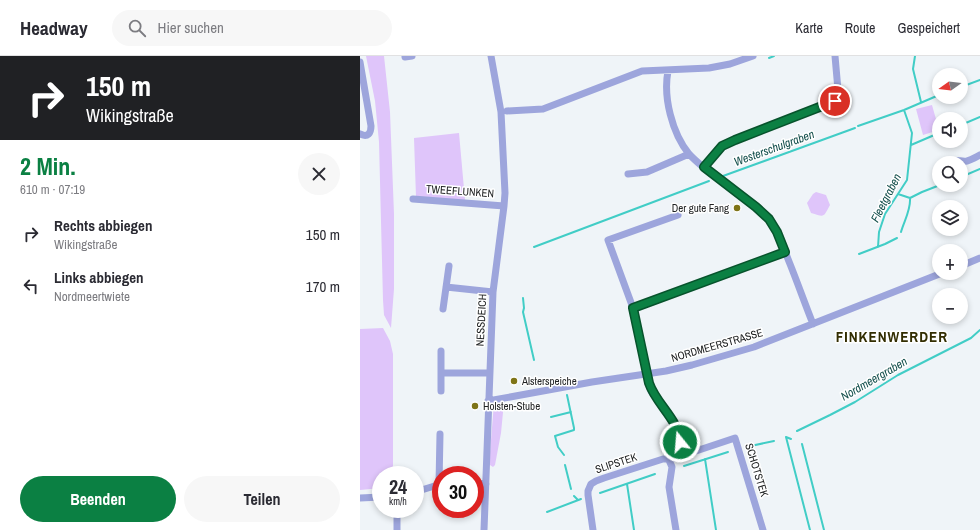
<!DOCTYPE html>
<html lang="de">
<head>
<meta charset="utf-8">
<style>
	:root { --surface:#fff; --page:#f7f7f7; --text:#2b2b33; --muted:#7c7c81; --line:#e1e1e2; --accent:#0b8043 }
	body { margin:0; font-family:"Archivo Narrow",sans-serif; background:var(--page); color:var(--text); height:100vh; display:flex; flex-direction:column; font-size:15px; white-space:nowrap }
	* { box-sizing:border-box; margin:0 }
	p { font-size:13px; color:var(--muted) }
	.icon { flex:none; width:22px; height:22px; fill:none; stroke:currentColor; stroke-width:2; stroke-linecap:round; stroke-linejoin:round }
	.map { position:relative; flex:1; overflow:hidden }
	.drawer { display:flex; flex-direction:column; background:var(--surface); width:360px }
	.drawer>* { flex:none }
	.guide { background:#202124; color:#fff; overflow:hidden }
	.needle { width:26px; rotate:256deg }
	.tools { position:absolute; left:572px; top:12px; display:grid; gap:8px }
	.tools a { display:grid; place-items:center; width:36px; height:36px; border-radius:50%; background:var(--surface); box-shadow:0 2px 6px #0003; font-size:20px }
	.speed { position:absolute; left:12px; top:410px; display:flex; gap:8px; font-size:20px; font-weight:700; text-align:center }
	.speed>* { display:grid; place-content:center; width:52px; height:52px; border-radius:50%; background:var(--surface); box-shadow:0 2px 6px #0003; line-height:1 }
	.speed small { font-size:10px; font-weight:400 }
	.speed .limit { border:6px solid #d22; background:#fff; color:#111 }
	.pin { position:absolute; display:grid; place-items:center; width:34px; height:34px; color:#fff; margin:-17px; border:2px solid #fff; border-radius:50%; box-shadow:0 1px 4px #0007 }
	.me { position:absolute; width:44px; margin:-22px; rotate:343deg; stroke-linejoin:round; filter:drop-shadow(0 0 3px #0008) }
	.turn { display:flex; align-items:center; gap:14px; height:84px; padding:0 20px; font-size:18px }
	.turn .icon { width:52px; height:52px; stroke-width:2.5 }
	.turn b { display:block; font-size:28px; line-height:34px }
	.round { display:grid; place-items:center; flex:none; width:42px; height:42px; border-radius:21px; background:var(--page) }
	.summary { display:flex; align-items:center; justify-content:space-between; height:68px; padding:0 20px }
	h1 { font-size:24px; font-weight:700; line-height:30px; color:var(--accent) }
	.button { display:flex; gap:8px; margin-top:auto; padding:8px 20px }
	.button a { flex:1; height:46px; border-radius:24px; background:var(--accent); color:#fff; font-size:16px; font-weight:700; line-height:46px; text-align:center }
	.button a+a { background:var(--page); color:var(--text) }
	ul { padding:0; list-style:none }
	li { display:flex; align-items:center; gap:12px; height:52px; padding:0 20px }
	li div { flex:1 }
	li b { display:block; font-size:15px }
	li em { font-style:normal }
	header { display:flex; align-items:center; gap:24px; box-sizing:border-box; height:56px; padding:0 20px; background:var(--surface); border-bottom:1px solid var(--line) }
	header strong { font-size:19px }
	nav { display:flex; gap:22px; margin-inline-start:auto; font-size:14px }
	.search { width:280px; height:36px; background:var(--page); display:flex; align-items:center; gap:10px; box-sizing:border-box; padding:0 14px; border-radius:22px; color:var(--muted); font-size:15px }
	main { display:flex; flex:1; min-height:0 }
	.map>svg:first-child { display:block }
	.green { fill:#dfc5fa }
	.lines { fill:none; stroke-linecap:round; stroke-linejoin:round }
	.stream { stroke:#41cdc6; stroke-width:2 }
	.minor { stroke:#9da5dc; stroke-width:7 }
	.route-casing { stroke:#07532c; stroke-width:10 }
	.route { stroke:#0b8043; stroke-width:7 }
	.poi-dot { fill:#7e7417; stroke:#fff; stroke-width:1.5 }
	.labels { text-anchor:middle; stroke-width:3; stroke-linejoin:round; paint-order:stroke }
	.street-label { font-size:11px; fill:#212324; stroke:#fff }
	.poi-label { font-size:11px; fill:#212324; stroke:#fff; text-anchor:start }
	.water-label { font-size:12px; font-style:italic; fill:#15504d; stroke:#fff }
	.district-label { font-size:15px; font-weight:bold; letter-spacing:1px; fill:#332e02; stroke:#fff }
</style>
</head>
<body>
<header>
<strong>Headway</strong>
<div class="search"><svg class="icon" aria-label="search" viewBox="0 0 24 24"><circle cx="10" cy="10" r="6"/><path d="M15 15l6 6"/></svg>Hier suchen</div>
<nav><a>Karte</a><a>Route</a><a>Gespeichert</a></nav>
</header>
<main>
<section class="drawer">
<div class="guide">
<div class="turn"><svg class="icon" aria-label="right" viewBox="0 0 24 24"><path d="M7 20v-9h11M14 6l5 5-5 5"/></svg><div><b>150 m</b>Wikingstraße</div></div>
</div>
<div class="summary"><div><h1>2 Min.</h1><p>610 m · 07:19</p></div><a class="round"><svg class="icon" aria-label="close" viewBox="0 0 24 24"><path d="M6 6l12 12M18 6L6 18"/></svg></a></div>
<ul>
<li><svg class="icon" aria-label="right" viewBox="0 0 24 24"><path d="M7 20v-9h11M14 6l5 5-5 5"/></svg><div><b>Rechts abbiegen</b><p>Wikingstraße</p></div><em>150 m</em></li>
<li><svg class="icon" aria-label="left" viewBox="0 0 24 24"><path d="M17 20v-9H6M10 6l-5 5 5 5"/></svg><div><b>Links abbiegen</b><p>Nordmeertwiete</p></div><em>170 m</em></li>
</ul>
<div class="button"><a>Beenden</a><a>Teilen</a></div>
</section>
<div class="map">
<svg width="620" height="474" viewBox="0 0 620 474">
	<rect width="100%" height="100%" fill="#eff4f8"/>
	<!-- green -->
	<path class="green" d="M6,0H24L30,56L34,158V233L31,272L24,259L23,244L19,86L15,45Z
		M572,49L579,74L563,79L556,53Z
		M99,77L105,144L56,141L54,82Z
		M456,136L466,139L470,149C463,162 465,161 451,157L447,147L453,138Z
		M23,272L30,285L33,298V419H21V432L0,434V273Z
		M144,346L141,377L135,409L133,411L130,409V396L134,347Z"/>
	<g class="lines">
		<!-- stream -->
		<path class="stream" d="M555,0L553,13L561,46
			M409,2L414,0
			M601,31L620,24
			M601,69L620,61
			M498,70L544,54L579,39
			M551,89L579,77
			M363,120L495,72
			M601,121L620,113
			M538,138L550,142C551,154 544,165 541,176
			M550,142L562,136L580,129
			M174,191L349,125
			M518,191L519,176L525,158L547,124L552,77L544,54
			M499,198L525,188L537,182
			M163,242L164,252L163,256L174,304
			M191,361L211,356
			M437,375L470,359L495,346L538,319L611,282L620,274
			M426,381L450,474
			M426,381L431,383
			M442,388L464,474
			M386,391L414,385
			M204,399L198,391L195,380L214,374V372L207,339
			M345,403L356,474
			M205,409L211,433
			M324,410L368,396
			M267,428L274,474
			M240,437L295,418
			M214,440L218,444
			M187,456L221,443"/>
		<!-- minor -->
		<path class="minor" d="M45,1L52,0
			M0,6L11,70C11,77 8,82 0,78
			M308,15C303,41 312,77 329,98C342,112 359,123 374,135C386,143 400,152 409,164C419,177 424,193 430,208C438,228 445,248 453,268
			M147,55L183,53L282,15L349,12L370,8L393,0
			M590,107C595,102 600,106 607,105C611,104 616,101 620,99
			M344,111L362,91L375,84L475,45L478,41V34L475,0
			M268,118L287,116L329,98
			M53,143L144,150
			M318,159L248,184L273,252L291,335L314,368L318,375L319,386
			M601,210L620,202
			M86,231L133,236
			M273,252L425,196
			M83,253L89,210
			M81,317H129
			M81,335V295
			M128,345L232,326L306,315L332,309L394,291L582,217
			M309,404L375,382L403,474
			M309,404L312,411L309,431L316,474
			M115,427L126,428
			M79,428L80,378
			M55,436L81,428
			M0,442L21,441
			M37,453V474
			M124,474L133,236L144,150L145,137L141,56L131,0
			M233,474L228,439V435L231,428L236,425L244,422L303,403H307L309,404"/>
	</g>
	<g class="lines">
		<defs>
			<path id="route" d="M320,386C319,364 296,348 289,327L273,252L425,196L417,176L409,163L396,151L344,111L362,90L375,84L475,45"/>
		</defs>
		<!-- route casing -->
		<use href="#route" class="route-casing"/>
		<!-- route -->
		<use href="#route" class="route"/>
	</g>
	<!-- markers -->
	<g class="poi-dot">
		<circle cx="377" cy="152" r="4"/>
		<circle cx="154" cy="325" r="4"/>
		<circle cx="115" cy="350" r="4"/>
	</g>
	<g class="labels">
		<!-- street labels -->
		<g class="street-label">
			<text transform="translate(100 135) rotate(4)" y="4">TWEEFLUNKEN</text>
			<text transform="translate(121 264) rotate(-87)" y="4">NESSDEICH</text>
			<text transform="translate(357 289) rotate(-16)" y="4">NORDMEERSTRASSE</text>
			<text transform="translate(256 407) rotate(-18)" y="4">SLIPSTEK</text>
			<text transform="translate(397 414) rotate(73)" y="4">SCHOTSTEK</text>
		</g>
		<!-- poi labels -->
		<g class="poi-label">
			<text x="369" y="156" text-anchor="end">Der gute Fang</text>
			<text x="162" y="329">Alsterspeiche</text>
			<text x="123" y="354">Holsten-Stube</text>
		</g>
		<!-- water labels -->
		<g class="water-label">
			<text transform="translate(414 92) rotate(-20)" y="4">Westerschulgraben</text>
			<text transform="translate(526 142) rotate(-63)" y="4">Fleetgraben</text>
			<text transform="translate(514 323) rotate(-30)" y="4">Nordmeergraben</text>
		</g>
		<!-- district labels -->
		<g class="district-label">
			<text x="532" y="286">FINKENWERDER</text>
		</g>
	</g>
</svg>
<div class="tools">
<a><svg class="needle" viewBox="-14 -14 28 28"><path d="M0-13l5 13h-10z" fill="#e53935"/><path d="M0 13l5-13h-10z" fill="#7c7c81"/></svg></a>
<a><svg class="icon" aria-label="sound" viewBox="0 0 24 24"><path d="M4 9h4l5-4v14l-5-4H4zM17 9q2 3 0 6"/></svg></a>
<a><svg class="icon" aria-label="search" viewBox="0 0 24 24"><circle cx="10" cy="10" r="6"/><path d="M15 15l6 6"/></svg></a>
<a><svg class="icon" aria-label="layers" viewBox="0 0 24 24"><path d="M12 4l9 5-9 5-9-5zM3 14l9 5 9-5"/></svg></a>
<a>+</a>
<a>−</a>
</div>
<div class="speed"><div>24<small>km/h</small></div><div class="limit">30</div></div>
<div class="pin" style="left:475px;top:45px;background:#d93025"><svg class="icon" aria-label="arrive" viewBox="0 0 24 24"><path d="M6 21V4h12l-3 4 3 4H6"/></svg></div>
<svg class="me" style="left:320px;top:386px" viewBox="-20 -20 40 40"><circle r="17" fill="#0b8043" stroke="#fff" stroke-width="3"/><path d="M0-11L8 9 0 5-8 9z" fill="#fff"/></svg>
</div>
</main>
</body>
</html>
